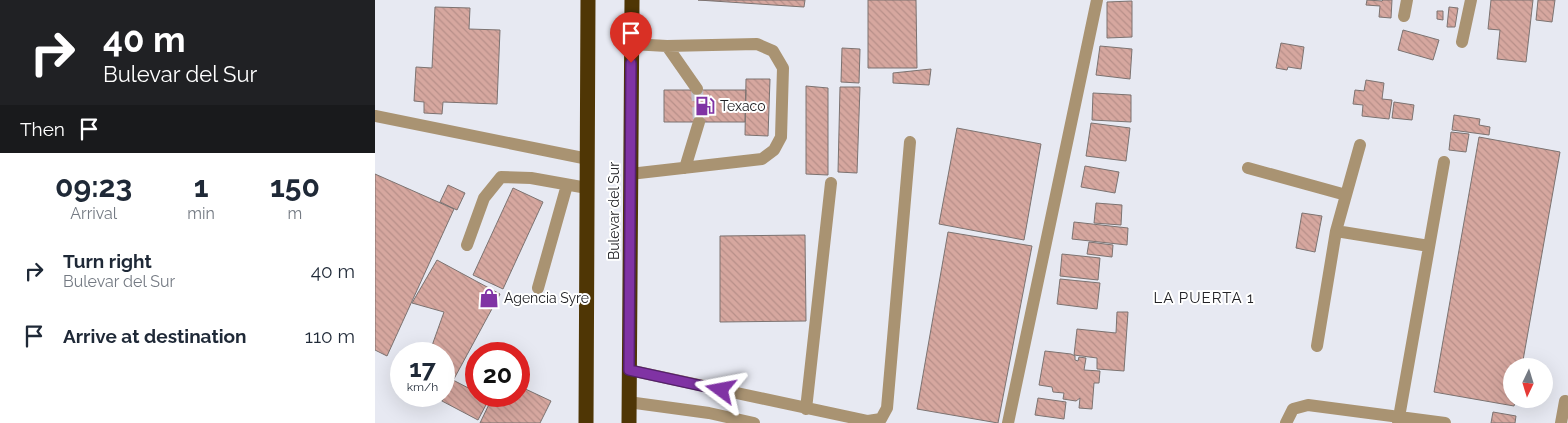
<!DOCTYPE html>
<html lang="en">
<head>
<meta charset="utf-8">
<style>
	:root { --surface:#fff; --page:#f6f6f7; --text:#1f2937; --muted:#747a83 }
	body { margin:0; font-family:Raleway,sans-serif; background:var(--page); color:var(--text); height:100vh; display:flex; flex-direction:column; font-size:19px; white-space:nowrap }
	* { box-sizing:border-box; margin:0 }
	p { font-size:16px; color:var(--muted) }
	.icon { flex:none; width:28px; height:28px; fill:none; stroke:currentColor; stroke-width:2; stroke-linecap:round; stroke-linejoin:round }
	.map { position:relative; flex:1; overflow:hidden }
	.details { display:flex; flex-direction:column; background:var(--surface); width:375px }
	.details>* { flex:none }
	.guide { background:#202124; color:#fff; overflow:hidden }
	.needle { width:32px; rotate:184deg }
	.tools { position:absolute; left:1128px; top:358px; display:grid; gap:10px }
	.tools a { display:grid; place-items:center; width:50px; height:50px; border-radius:50%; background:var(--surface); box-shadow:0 5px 20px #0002; font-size:25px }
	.speed { position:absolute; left:15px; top:342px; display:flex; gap:10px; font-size:25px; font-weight:700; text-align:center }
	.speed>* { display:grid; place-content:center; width:65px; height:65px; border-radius:50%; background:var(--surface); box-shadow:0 5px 20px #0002; line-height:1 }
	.speed small { font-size:12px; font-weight:400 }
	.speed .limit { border:8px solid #d22; background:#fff; color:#111 }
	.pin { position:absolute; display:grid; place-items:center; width:42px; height:42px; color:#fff; margin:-51px -21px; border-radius:50% 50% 50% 0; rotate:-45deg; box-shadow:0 0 5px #0007 }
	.pin .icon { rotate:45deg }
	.me { position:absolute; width:55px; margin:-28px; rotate:283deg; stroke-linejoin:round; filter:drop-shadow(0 0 4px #0008) }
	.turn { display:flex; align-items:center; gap:18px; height:105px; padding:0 20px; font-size:22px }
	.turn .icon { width:65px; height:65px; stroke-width:2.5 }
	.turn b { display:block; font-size:35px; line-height:42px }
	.then { display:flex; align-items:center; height:48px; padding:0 20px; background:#0003; gap:10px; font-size:19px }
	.eta { display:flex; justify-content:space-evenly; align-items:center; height:85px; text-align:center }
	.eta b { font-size:30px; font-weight:700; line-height:35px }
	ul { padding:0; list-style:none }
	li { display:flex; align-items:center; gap:15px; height:65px; padding:0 20px }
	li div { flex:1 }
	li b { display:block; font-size:19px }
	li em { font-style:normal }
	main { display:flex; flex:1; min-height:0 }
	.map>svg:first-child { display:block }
	.building { fill:url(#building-back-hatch); stroke:#7c7371 }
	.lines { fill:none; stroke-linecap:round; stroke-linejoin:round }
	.minor-tunnel { stroke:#c0c1c9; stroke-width:12; stroke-dasharray:12 6; stroke-linecap:butt }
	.minor { stroke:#a99372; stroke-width:12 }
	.highway { stroke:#4f3605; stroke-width:15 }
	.route-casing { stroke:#53216b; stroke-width:12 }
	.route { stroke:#8033a4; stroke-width:9 }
	.labels { text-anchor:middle; stroke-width:4; stroke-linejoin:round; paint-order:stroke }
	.poi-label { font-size:14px; fill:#222226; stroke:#fff; text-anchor:start }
	.street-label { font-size:14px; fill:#222226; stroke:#fff }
	.neighbourhood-label { font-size:15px; letter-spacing:1px; fill:#222226; stroke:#fff }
</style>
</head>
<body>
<main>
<section class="details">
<div class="guide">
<div class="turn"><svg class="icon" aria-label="right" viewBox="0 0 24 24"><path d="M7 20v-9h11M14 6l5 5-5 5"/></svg><div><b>40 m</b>Bulevar del Sur</div></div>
<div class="then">Then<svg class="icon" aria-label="arrive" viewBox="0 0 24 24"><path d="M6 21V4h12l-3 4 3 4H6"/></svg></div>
</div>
<div class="eta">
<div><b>09:23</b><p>Arrival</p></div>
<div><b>1</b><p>min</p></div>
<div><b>150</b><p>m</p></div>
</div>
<ul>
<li><svg class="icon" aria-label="right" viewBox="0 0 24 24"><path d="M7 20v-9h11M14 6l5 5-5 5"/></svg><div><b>Turn right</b><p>Bulevar del Sur</p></div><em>40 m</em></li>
<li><svg class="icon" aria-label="arrive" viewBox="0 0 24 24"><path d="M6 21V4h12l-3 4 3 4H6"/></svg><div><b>Arrive at destination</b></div><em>110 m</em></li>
</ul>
</section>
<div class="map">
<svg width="1193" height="423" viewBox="0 0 1193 423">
	<defs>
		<pattern id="building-back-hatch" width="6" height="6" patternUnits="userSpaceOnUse" patternTransform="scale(1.25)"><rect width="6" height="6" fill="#d6a79f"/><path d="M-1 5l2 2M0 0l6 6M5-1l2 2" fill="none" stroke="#b78f89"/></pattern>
	</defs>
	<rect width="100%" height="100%" fill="#e7e9f2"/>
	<!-- building -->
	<path class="building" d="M323,0H430L429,7Z
		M493,0H541L542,68H493Z
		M992,0L1007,1L1008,0H1017L1016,18L1004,17L1005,6L991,5Z
		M1116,0H1158L1151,62L1122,59L1125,30L1113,29Z
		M1163,0H1180L1177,22L1161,20Z
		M757,1V37L732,38V2Z
		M60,7L95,8L94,29L125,30L122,104L68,102L67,114L49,113V102L39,101L41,67L57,68Z
		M1074,7L1083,8L1080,27H1072Z
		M1062,11H1068V20L1062,19Z
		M1028,30L1064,40L1058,60L1023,50Z
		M906,43L929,47L926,69L913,67L912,70L901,68Z
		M725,46L757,49L755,79L721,75Z
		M467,48L485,49L484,83L466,82Z
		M556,69L554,85L518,83V73Z
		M371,79H395L393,136L370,135Z
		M991,80L1009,83L1007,99L1017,100L1014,119L987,116L988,105L978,104L980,90L989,91Z
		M431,86L453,88V175L431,174Z
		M465,87H485L482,173L463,172Z
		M289,90H371L370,122H289Z
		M718,93L756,95V122L717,120Z
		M1019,102L1039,105L1037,120L1017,118Z
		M1079,115L1105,119L1104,125L1115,127L1114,135L1077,130Z
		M716,123L755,128L751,161L711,156Z
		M582,128L666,144L649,240L564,224Z
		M1076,132L1094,134L1091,152L1074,150Z
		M1104,137L1185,152L1147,366H1136V399H1141L1139,406L1059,392Z
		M710,166L744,172L740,193L706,187Z
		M0,174L79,209L12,356L0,350Z
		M73,185L90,193L82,210L65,202Z
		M138,188L168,202L128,289L98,275Z
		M721,203L747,205L746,225L719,223Z
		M927,213L947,216L940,252L921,248Z
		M699,222L753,228L752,245L697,239Z
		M573,232L657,246L623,423L542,409Z
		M430,235L431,321L345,322V236Z
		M714,242L738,245L737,257L712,254Z
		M687,254L725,258L723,280L685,276Z
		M62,260L125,294L67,401L61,396H69V354H54L69,312L37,303Z
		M685,279L725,283L722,309L682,304Z
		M742,312H753L749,371L722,369V358L699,355L702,329L741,333Z
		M670,351L696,354L700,356V360L703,361L704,357L711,358L709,370L725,371L724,383H719L717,409L704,408L705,398L701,401L688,399L689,393L678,392L677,387L664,385Z
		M78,380L101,392V396H109L114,399L103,420L67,401Z
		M144,386L176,401L165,423H105L118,396H144Z
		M663,398L691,402L689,419L660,415Z
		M1118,412L1141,416L1140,423H1116Z"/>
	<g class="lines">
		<!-- minor-tunnel -->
		<path class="minor-tunnel" d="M322,89L324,122"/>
		<!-- minor -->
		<path class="minor" d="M1029,16L1032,0
			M1087,42L1096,0
			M292,46L322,89
			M0,116L213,159
			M310,168L324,122
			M873,168L971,195
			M255,174L387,159L399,150L406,137L408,68L398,51L382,44L292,46L256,44
			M961,231L985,145
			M92,245L109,198L126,177L156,178L212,188
			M163,288L192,185
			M942,346L961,231L1054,246
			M254,370L493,421L506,419L512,408L535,142
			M253,402L334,413L379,423
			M431,409L456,183
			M633,423L722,0
			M911,423L918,409L933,405L1070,423
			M1023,423L1069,162
			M1186,423L1190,401"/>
		<!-- highway -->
		<path class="highway" d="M211,423L213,0
			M254,423L257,0"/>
	</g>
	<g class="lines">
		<defs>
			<path id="route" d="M256,63L254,370L346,390"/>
		</defs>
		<!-- route casing -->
		<use href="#route" class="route-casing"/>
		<!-- route -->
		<use href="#route" class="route"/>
	</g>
	<!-- icons -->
	<defs>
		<symbol id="fuel-bare" viewBox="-9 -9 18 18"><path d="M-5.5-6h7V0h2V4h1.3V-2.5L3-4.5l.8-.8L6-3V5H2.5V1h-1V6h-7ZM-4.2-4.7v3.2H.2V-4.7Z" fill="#8033a4" stroke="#fff" stroke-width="2.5" paint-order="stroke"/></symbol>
		<symbol id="shop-bare" viewBox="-9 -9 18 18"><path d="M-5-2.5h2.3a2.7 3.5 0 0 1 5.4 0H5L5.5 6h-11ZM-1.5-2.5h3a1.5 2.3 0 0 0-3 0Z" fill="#8033a4" stroke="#fff" stroke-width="2.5" paint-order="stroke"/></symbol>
	</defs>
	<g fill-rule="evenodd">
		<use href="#fuel-bare" x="316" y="92" width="28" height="28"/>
		<use href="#shop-bare" x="100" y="284" width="28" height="28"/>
	</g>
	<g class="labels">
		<!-- poi labels -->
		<g class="poi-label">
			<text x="345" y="111">Texaco</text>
			<text x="129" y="303">Agencia Syre</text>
		</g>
		<!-- street labels -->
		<g class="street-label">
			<text transform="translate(239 211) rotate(-90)" y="5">Bulevar del Sur</text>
		</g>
		<!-- neighbourhood labels -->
		<g class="neighbourhood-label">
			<text x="829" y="303">LA PUERTA 1</text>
		</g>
	</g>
</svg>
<div class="tools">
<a><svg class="needle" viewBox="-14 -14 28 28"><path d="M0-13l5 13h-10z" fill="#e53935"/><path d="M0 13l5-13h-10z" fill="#747a83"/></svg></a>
</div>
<div class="speed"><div>17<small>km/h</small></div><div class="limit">20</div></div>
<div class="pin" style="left:256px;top:63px;background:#d93025"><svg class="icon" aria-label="arrive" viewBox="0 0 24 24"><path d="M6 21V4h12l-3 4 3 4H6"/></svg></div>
<svg class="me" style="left:346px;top:390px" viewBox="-20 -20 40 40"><path d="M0-17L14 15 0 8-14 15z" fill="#8033a4" stroke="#fff" stroke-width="4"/></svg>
</div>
</main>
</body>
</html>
